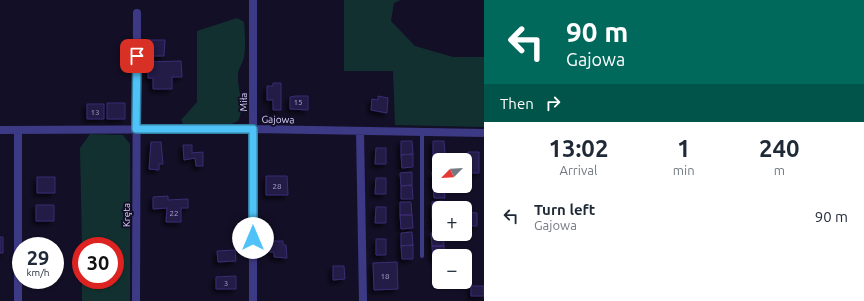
<!DOCTYPE html>
<html lang="en">
<head>
<meta charset="utf-8">
<style>
	:root { --surface:#fff; --page:#f2f2f3; --text:#1f2937; --muted:#747a83 }
	body { margin:0; font-family:Ubuntu,sans-serif; background:var(--page); color:var(--text); height:100vh; display:flex; flex-direction:column; font-size:15px; white-space:nowrap }
	* { box-sizing:border-box; margin:0 }
	p { font-size:13px; color:var(--muted) }
	.icon { flex:none; width:22px; height:22px; fill:none; stroke:currentColor; stroke-width:2; stroke-linecap:round; stroke-linejoin:round }
	.map { position:relative; flex:1; overflow:hidden }
	.panel { display:flex; flex-direction:column; background:var(--surface); width:380px }
	.panel>* { flex:none }
	.hud { background:#00695c; color:#fff; overflow:hidden }
	.needle { width:26px; rotate:246deg }
	.controls { position:absolute; left:432px; top:153px; display:grid; gap:8px }
	.controls a { display:grid; place-items:center; width:40px; height:40px; border-radius:6px; background:var(--surface); box-shadow:0 1px 3px #0004; font-size:20px }
	.speed { position:absolute; left:12px; top:237px; display:flex; gap:8px; font-size:20px; font-weight:700; text-align:center }
	.speed>* { display:grid; place-content:center; width:52px; height:52px; border-radius:50%; background:var(--surface); box-shadow:0 1px 3px #0004; line-height:1 }
	.speed small { font-size:10px; font-weight:400 }
	.speed .limit { border:6px solid #d22; background:#fff; color:#111 }
	.pin { position:absolute; display:grid; place-items:center; width:34px; height:34px; color:#fff; margin:-17px; border-radius:8px; box-shadow:0 2px 6px #0006 }
	.me { position:absolute; width:44px; margin:-22px; rotate:0deg; stroke-linejoin:round; filter:drop-shadow(0 0 3px #0008) }
	.turn { display:flex; align-items:center; gap:14px; height:84px; padding:0 16px; font-size:18px }
	.turn .icon { width:52px; height:52px; stroke-width:2.5 }
	.turn b { display:block; font-size:28px; line-height:34px }
	.then { display:flex; align-items:center; height:38px; padding:0 16px; background:#0003; gap:8px; font-size:15px }
	.eta { display:flex; justify-content:space-evenly; align-items:center; height:68px; text-align:center }
	.eta b { font-size:24px; font-weight:600; line-height:28px }
	ul { padding:0; list-style:none }
	li { display:flex; align-items:center; gap:12px; height:52px; padding:0 16px }
	li div { flex:1 }
	li b { display:block; font-size:15px }
	li em { font-style:normal }
	main { display:flex; flex:1; min-height:0 }
	.map>svg:first-child { display:block }
	.green { fill:#12302f }
	.building { fill:#241b47; stroke:#3b2d73; filter:url(#shadow) }
	.lines { fill:none; stroke-linecap:round; stroke-linejoin:round }
	.lane { stroke:#3d3a85; stroke-width:4 }
	.street { stroke:#3d3a85; stroke-width:8 }
	.route-casing { stroke:#337fa1; stroke-width:10 }
	.route { stroke:#4fc3f7; stroke-width:7 }
	.labels { text-anchor:middle; stroke-width:4; stroke-linejoin:round; paint-order:stroke }
	.number-label { font-size:8px; fill:#aca6d1 }
	.street-label { font-size:10px; fill:#d9d4ff; stroke:#130f26 }
</style>
</head>
<body>
<main>
<div class="map">
<svg width="484" height="301" viewBox="0 0 484 301">
	<defs>
		<filter id="shadow"><feDropShadow dx="-3.5" dy="3.5" stdDeviation="2" flood-color="#0009"/></filter>
	</defs>
	<rect width="100%" height="100%" fill="#130f26"/>
	<!-- green -->
	<path class="green" d="M344,0H401L394,3L391,21L415,46L453,57H484V127L395,125L393,71H344Z
		M237,18L244,22C245,33 246,46 244,57C243,63 238,69 238,75C237,91 246,105 238,121L227,126L183,124L181,120L197,102V31Z
		M90,134L123,135L130,144V301H82V280H115V246H82L80,148Z"/>
	<!-- building -->
	<path class="building" d="M148,40H165L164,56H147Z
		M181,61L182,77H172V89H153V78H148V62Z
		M273,83H281V110H273V100H267V86H273Z
		M296,96H308V110L290,109V97Z
		M378,96L388,98L387,113L371,110L372,99L378,100Z
		M107,103H125V119H107Z
		M87,104H104V119H87Z
		M401,141H412L413,154L401,155Z
		M433,141H444L445,154H433Z
		M151,142H161L163,164H159V170L149,169Z
		M183,145H192V153L203,152V166H196L195,158L184,160Z
		M376,148H386V164H375Z
		M468,152H479V173H468Z
		M413,154V167L402,168L401,155Z
		M433,154H445V160H439V167L434,168Z
		M412,172V185L401,186L400,173Z
		M432,172H439V185H433Z
		M266,176H287L288,195H266Z
		M37,177H55V193H37Z
		M376,178H386V194H375Z
		M412,185L413,199H401V186Z
		M433,185L444,186L445,198H434Z
		M168,196V200L188,199V208H181V222H166L167,208L153,209V197Z
		M443,201V208H439V215H432V202Z
		M400,202H411L412,215H400Z
		M36,205H54V221H36Z
		M376,207H386V223H375Z
		M465,212L477,213V226H465Z
		M400,215H412L413,228L401,229Z
		M432,215H439V228H433Z
		M412,232L413,245L401,246V233Z
		M431,233L443,234L444,246H432Z
		M0,237H3V253H0Z
		M376,239H386V255H376Z
		M269,241H283V245H286L287,258L274,257V252H269Z
		M413,245V259H402L401,246Z
		M432,246H444V256H439V259H433Z
		M235,250L236,261L218,262L217,251Z
		M397,262L398,289L374,290L373,263Z
		M333,266H344L345,279L333,280Z
		M236,276V289H216V277Z
		M471,286H484V296H471Z"/>
	<g class="lines">
		<!-- lane -->
		<path class="lane" d="M422,256V133"/>
		<!-- street -->
		<path class="street" d="M0,130L253,129L484,133
			M360,131L363,301
			M18,301V130
			M136,301L137,13
			M253,301V0"/>
	</g>
	<g class="lines">
		<defs>
			<path id="route" d="M137,56L136,129H253V238"/>
		</defs>
		<!-- route casing -->
		<use href="#route" class="route-casing"/>
		<!-- route -->
		<use href="#route" class="route"/>
	</g>
	<g class="labels">
		<!-- number labels -->
		<g class="number-label">
			<text x="298" y="105">15</text>
			<text x="95" y="115">13</text>
			<text x="277" y="189">28</text>
			<text x="174" y="216">22</text>
			<text x="385" y="279">18</text>
			<text x="226" y="286">3</text>
		</g>
		<!-- street labels -->
		<g class="street-label">
			<text transform="translate(243 102) rotate(-90)" y="4">Miła</text>
			<text transform="translate(278 119) rotate(1)" y="4">Gajowa</text>
			<text transform="translate(126 215) rotate(-90)" y="4">Kręta</text>
		</g>
	</g>
</svg>
<div class="controls">
<a><svg class="needle" viewBox="-14 -14 28 28"><path d="M0-13l5 13h-10z" fill="#e53935"/><path d="M0 13l5-13h-10z" fill="#747a83"/></svg></a>
<a>+</a>
<a>−</a>
</div>
<div class="speed"><div>29<small>km/h</small></div><div class="limit">30</div></div>
<div class="pin" style="left:137px;top:56px;background:#d93025"><svg class="icon" aria-label="arrive" viewBox="0 0 24 24"><path d="M6 21V4h12l-3 4 3 4H6"/></svg></div>
<svg class="me" style="left:253px;top:238px" viewBox="-20 -20 40 40"><circle r="19" fill="#fff"/><path d="M0-13L10 11 0 6-10 11z" fill="#4fc3f7"/></svg>
</div>
<section class="panel">
<div class="hud">
<div class="turn"><svg class="icon" aria-label="left" viewBox="0 0 24 24"><path d="M17 20v-9H6M10 6l-5 5 5 5"/></svg><div><b>90 m</b>Gajowa</div></div>
<div class="then">Then<svg class="icon" aria-label="right" viewBox="0 0 24 24"><path d="M7 20v-9h11M14 6l5 5-5 5"/></svg></div>
</div>
<div class="eta">
<div><b>13:02</b><p>Arrival</p></div>
<div><b>1</b><p>min</p></div>
<div><b>240</b><p>m</p></div>
</div>
<ul>
<li><svg class="icon" aria-label="left" viewBox="0 0 24 24"><path d="M17 20v-9H6M10 6l-5 5 5 5"/></svg><div><b>Turn left</b><p>Gajowa</p></div><em>90 m</em></li>
</ul>
</section>
</main>
</body>
</html>
